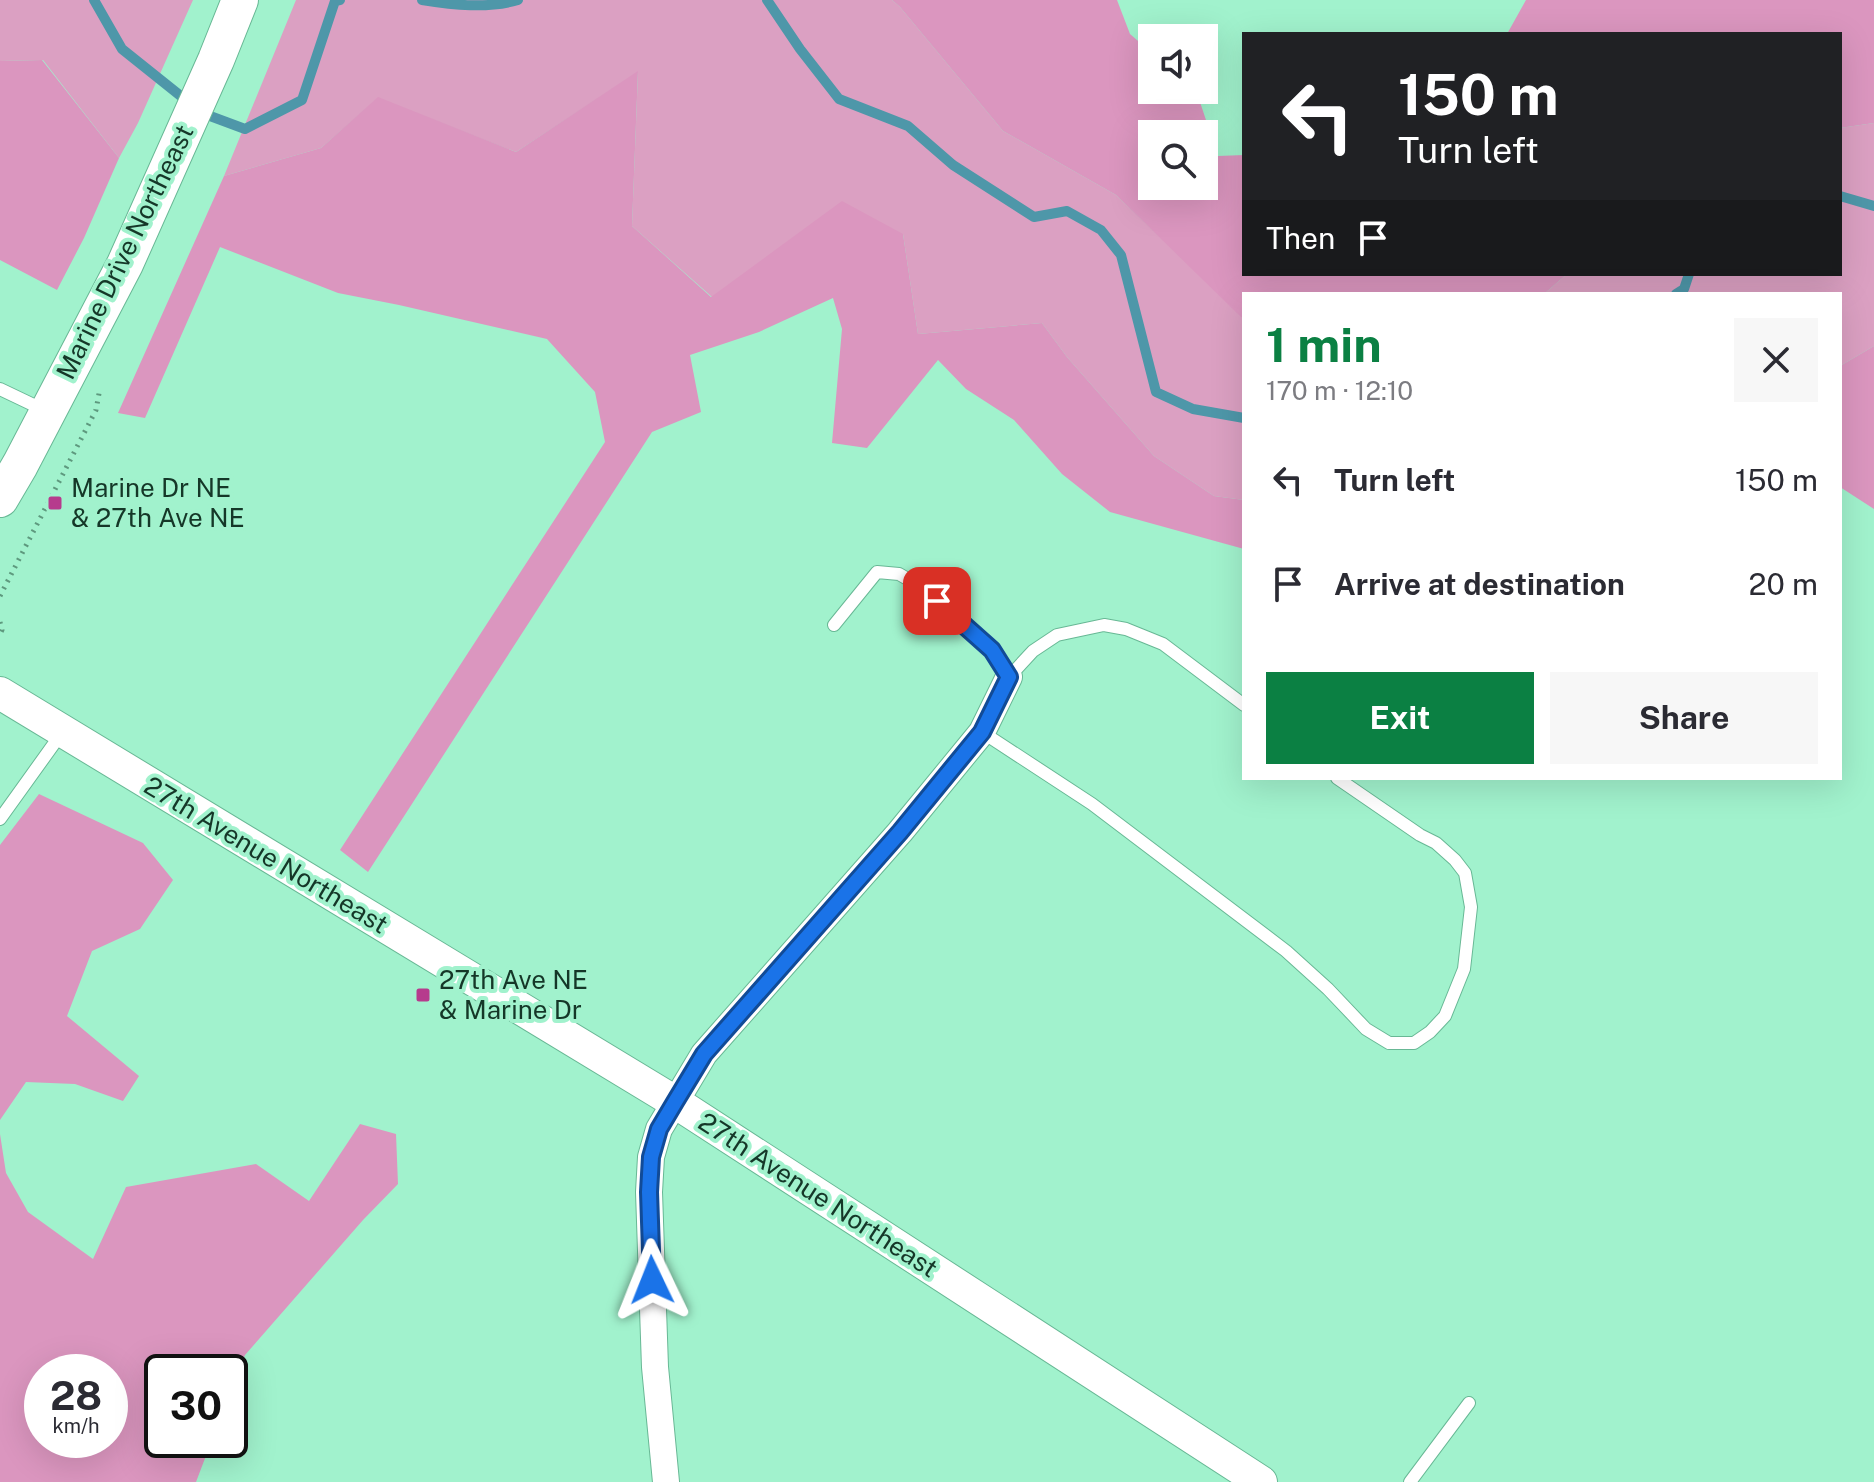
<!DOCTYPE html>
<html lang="en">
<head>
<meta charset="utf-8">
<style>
	:root { --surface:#fff; --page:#f7f7f7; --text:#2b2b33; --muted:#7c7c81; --accent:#0b8043 }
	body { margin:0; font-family:"Public Sans",sans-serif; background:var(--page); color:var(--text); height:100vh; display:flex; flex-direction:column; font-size:30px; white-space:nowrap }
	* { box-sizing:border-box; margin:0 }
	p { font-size:26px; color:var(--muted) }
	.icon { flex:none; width:44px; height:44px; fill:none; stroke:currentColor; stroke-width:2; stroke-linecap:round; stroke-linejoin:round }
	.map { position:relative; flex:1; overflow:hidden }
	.details { position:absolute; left:1242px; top:292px; width:600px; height:488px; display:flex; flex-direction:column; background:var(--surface); border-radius:0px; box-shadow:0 8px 32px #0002 }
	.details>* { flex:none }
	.hud { position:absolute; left:1242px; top:32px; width:600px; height:244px; border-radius:0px; box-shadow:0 8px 32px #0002; background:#202124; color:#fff; overflow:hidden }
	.fabs { position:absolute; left:1138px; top:24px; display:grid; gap:16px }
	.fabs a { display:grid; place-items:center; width:80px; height:80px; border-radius:0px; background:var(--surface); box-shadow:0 8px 32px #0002; font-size:40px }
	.speed { position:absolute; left:24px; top:1354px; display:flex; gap:16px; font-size:40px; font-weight:700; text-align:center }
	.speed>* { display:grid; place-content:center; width:104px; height:104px; border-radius:50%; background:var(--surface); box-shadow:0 8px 32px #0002; line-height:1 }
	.speed small { font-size:20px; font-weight:400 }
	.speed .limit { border:4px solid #111; border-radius:12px; background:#fff; color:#111 }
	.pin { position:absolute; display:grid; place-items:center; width:68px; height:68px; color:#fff; margin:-34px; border-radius:16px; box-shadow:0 4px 12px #0006 }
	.me { position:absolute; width:88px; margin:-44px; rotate:358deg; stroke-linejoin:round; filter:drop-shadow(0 0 6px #0008) }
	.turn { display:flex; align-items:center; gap:28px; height:168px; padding:0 24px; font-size:36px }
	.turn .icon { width:104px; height:104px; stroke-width:2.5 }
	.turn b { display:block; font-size:56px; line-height:68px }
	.then { display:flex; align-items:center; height:76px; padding:0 24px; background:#0003; gap:16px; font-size:30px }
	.round { display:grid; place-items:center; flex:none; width:84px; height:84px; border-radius:0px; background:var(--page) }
	.head { display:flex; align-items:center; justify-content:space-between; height:136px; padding:0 24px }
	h1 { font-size:48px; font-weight:700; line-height:60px; color:var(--accent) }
	.cta { display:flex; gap:16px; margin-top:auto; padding:16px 24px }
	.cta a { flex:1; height:92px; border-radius:0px; background:var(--accent); color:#fff; font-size:32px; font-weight:700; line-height:92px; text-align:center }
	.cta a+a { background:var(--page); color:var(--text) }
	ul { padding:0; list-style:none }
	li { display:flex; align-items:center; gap:24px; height:104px; padding:0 24px }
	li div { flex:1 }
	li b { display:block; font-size:30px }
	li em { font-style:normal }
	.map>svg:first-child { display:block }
	.green { fill:#dba0c2 }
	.forest { fill:#db96bf; fill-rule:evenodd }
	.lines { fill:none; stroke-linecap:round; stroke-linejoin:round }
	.stream { stroke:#4e97a9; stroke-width:10 }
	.service-casing { stroke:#68b895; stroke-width:14 }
	.minor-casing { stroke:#68b895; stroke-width:28 }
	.tertiary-casing { stroke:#68b895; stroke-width:34 }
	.secondary-casing { stroke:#68b895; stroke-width:38 }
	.path { stroke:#5e997e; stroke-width:5; stroke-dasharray:2 6; stroke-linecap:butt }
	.service { stroke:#fff; stroke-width:12 }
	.minor { stroke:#fff; stroke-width:26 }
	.tertiary { stroke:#fff; stroke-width:32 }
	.secondary { stroke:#fff; stroke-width:36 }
	.route-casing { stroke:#114b97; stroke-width:20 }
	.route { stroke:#1a73e8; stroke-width:14 }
	.poi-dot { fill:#b63b8d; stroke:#a1f2cd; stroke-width:3 }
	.labels { text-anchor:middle; stroke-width:8; stroke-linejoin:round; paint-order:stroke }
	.street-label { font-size:26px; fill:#153728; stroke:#a1f2cd }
	.poi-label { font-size:26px; fill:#153728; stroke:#a1f2cd; text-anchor:start }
</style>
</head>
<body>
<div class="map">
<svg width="1874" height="1482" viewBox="0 0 1874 1482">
	<rect width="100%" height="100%" fill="#a1f2cd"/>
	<!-- green -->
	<path class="green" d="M0,0H193L138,123L119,158L43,60L0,61Z
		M296,0H892L900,7L1003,131L1116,195L1244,318V500L1214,496L1154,456L1067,357L1042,323L918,334L903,234L712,297L632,226L638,72L516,152L378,98L321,148L224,176Z
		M1874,123V346L1840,366V294H1544L1567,274H1840V128Z"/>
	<!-- forest -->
	<path class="forest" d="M892,0H1117L1130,34L1152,53V90H1196L1218,156L1244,155V274H1567L1544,294H1244V318L1241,317L1116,195L1003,131L900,7ZM1204,134V186H1152V134Z
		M1526,0H1874V123L1840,128V34H1507Z
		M42,60L119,158L84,238L57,290L0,260V61Z
		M638,71L632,226L711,297L842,201L903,234L918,334L1042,323L1067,357L1154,456L1214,496L1244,500V549L1110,512L1062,474L1014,420L966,389L938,360L867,448L832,443L842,329L833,298L759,332L690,355L701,412L652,432L368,872L340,850L605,442L595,392L547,339L399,305L338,293L220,247L145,418L118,413L224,176L321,148L378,97L516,152Z
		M1874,346V509L1840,487V366Z
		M39,794L143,843L173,880L140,929L92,951L67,1016L139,1076L123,1101L75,1084L26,1082L0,1120V845Z
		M360,1124L396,1134L398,1184L363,1220L245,1355L230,1393V1372H162V1440H212L196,1482H0V1134L6,1173L28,1212L93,1259L126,1187L256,1164L309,1201ZM110,1372V1440H42V1372Z"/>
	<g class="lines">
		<!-- stream -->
		<path class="stream" d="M94,0L122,49L202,113L245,129L302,100L335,1L340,0
			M422,0C453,5 488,9 518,0
			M767,0L800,49L839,99L908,126L953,165L1034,217L1067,211L1101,230L1121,255L1156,392L1193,409L1244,418
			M1840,196L1874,206
			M1676,294L1684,289L1689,274"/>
		<defs>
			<path id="service" d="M0,389L44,410
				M834,625L877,572L899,574L918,585L992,650L1009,677L1033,651L1057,635L1104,625L1126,629L1163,644L1244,705
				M982,732L1092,804L1286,951L1328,989L1366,1029L1389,1043H1414L1430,1032L1445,1016L1464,969L1471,907L1465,873L1455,860L1436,843L1420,835L1337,778
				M0,819L61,734
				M1410,1482L1469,1403"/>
			<path id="minor" d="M666,1482L655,1367L649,1192L651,1157L659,1129L704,1054L900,832L982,732L1009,677"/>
			<path id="tertiary" d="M0,693L675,1102L1261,1482"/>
			<path id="secondary" d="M0,499L20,465L125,264L216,60L240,0"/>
		</defs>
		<!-- service casing -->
		<use href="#service" class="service-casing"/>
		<!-- minor casing -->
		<use href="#minor" class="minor-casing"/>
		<!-- tertiary casing -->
		<use href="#tertiary" class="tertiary-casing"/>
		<!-- secondary casing -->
		<use href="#secondary" class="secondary-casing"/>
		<!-- path -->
		<path class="path" d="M0,596L96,410L100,388
			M0,622L2,630L0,634"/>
		<!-- service -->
		<use href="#service" class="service"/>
		<!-- minor -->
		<use href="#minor" class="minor"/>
		<!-- tertiary -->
		<use href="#tertiary" class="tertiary"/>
		<!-- secondary -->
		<use href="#secondary" class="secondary"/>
	</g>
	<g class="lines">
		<defs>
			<path id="route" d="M652,1280L649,1192L651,1157L659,1129L675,1102L704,1054L900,832L982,732L1009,677L992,650L937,601"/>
		</defs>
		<!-- route casing -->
		<use href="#route" class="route-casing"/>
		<!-- route -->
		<use href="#route" class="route"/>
	</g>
	<!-- markers -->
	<g class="poi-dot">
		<rect x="47" y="495" width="16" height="16" rx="4"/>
		<rect x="415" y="987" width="16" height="16" rx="4"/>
	</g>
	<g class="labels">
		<!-- street labels -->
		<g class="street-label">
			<text transform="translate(125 252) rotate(-64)" y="9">Marine Drive Northeast</text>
			<text transform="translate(266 855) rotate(31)" y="9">27th Avenue Northeast</text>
			<text transform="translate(818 1195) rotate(33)" y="9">27th Avenue Northeast</text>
		</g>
		<!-- poi labels -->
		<g class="poi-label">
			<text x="71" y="497">Marine Dr NE<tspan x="71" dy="30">&amp; 27th Ave NE</tspan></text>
			<text x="439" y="989">27th Ave NE<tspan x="439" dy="30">&amp; Marine Dr</tspan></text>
		</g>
	</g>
</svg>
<div class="fabs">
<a><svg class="icon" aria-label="sound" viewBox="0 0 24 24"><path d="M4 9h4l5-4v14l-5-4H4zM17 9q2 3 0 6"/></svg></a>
<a><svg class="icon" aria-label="search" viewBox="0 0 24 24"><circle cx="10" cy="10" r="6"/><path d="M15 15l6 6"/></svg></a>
</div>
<div class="speed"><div>28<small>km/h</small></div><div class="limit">30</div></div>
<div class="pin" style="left:937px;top:601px;background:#d93025"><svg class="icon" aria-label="arrive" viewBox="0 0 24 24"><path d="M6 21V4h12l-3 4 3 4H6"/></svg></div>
<svg class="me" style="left:652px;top:1280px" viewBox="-20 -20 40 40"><path d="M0-17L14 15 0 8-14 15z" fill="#1a73e8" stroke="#fff" stroke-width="4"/></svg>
<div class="hud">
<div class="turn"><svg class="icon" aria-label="left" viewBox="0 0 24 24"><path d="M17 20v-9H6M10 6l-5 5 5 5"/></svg><div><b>150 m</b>Turn left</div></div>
<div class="then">Then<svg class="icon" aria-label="arrive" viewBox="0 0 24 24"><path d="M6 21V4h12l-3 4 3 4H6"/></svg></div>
</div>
<section class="details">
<div class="head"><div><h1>1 min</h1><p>170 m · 12:10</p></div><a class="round"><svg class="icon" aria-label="close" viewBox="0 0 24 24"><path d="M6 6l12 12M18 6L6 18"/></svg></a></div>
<ul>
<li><svg class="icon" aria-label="left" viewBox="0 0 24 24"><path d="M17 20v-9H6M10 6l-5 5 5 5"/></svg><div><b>Turn left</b></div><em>150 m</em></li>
<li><svg class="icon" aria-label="arrive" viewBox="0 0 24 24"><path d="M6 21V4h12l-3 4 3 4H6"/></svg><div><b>Arrive at destination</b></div><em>20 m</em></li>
</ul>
<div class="cta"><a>Exit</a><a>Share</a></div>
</section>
</div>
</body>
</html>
